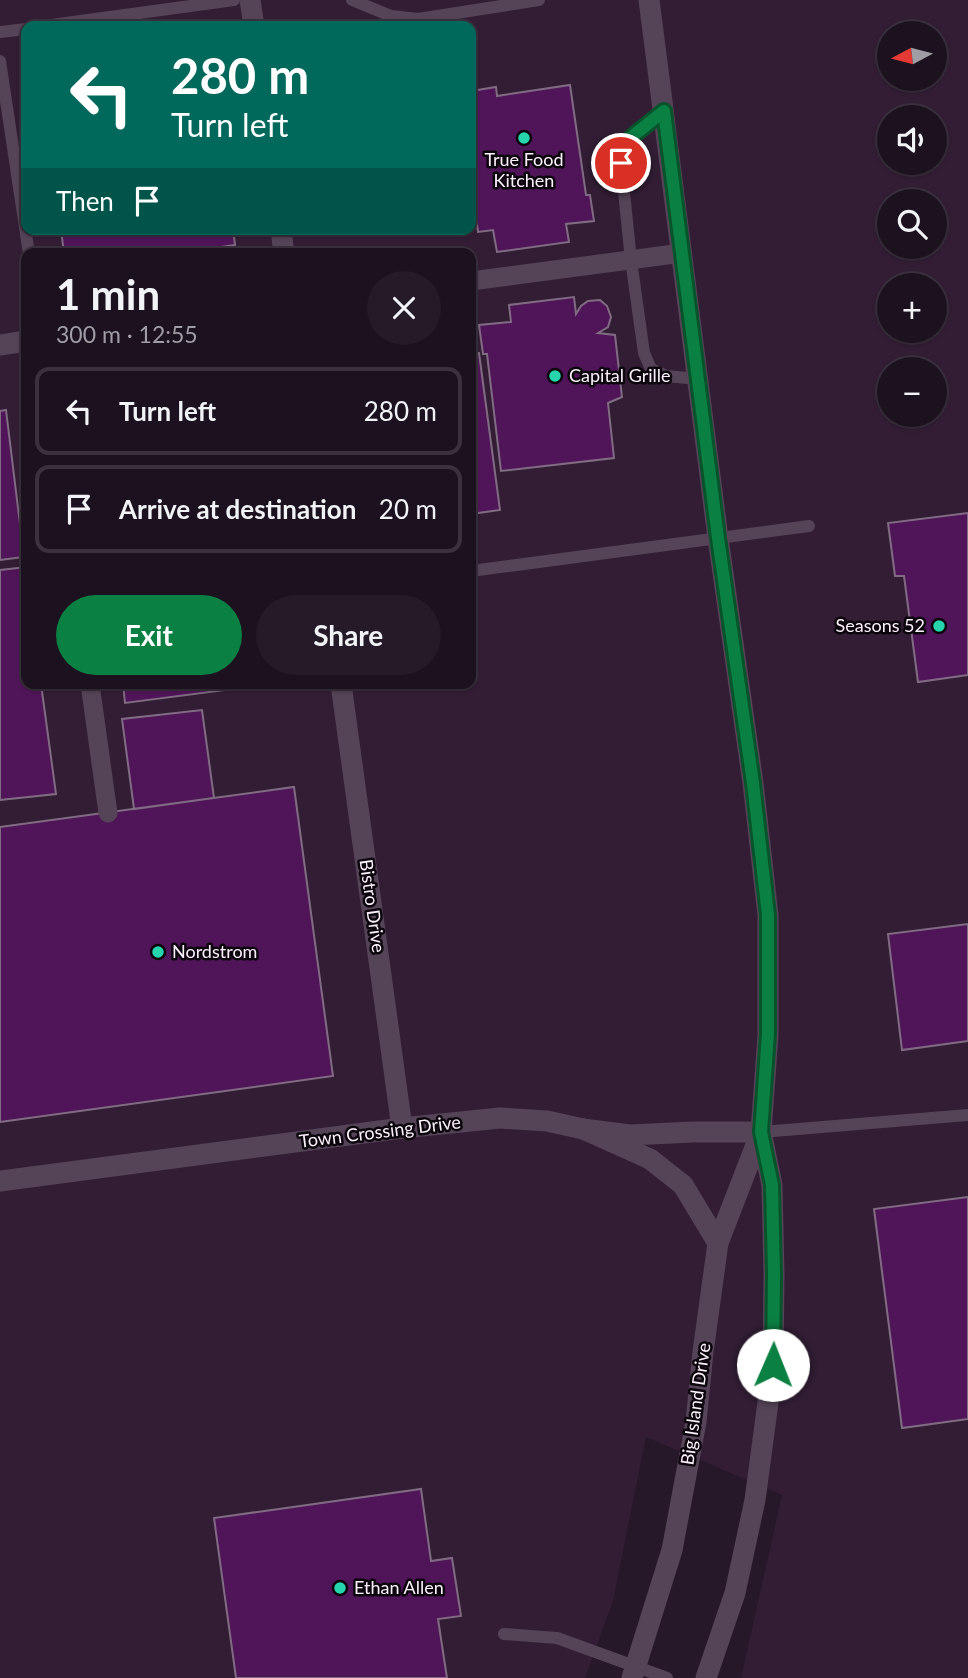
<!DOCTYPE html>
<html lang="en">
<head>
<meta charset="utf-8">
<style>
	:root { --surface:#1c111f; --page:#251a28; --text:#f1f3f6; --muted:#a09da4; --line:#3a313d; --accent:#0b8043 }
	body { margin:0; font-family:Lato,sans-serif; background:var(--page); color:var(--text); height:100vh; display:flex; flex-direction:column; font-size:26px; white-space:nowrap }
	* { box-sizing:border-box; margin:0 }
	p { font-size:23px; color:var(--muted) }
	.icon { flex:none; width:38px; height:38px; fill:none; stroke:currentColor; stroke-width:2; stroke-linecap:round; stroke-linejoin:round }
	.map { position:relative; flex:1; overflow:hidden }
	.panel { position:absolute; left:21px; top:248px; width:455px; height:441px; display:flex; flex-direction:column; background:var(--surface); border-radius:14px; box-shadow:0 2px 5px #0004,0 0 0 2px var(--line) }
	.panel>* { flex:none }
	.top-card { position:absolute; left:21px; top:21px; width:455px; height:214px; border-radius:14px; box-shadow:0 2px 5px #0004,0 0 0 2px var(--line); background:#00695c; color:#fff; overflow:hidden }
	.needle { width:46px; rotate:263deg }
	.fabs { position:absolute; left:877px; top:21px; display:grid; gap:14px }
	.fabs a { display:grid; place-items:center; width:70px; height:70px; border-radius:50%; background:var(--surface); box-shadow:0 2px 5px #0004,0 0 0 2px var(--line); font-size:35px }
	.pin { position:absolute; display:grid; place-items:center; width:60px; height:60px; color:#fff; margin:-30px; border:4px solid #fff; border-radius:50%; box-shadow:0 2px 7px #0007 }
	.me { position:absolute; width:77px; margin:-38px; rotate:1deg; stroke-linejoin:round; filter:drop-shadow(0 0 5px #0008) }
	.turn { display:flex; align-items:center; gap:24px; height:147px; padding:0 35px; font-size:32px }
	.turn .icon { width:91px; height:91px; stroke-width:2.5 }
	.turn b { display:block; font-size:49px; line-height:60px }
	.then { display:flex; align-items:center; height:66px; padding:0 35px; background:#0003; gap:14px; font-size:26px }
	.round { display:grid; place-items:center; flex:none; width:74px; height:74px; border-radius:37px; background:var(--page) }
	.overview { display:flex; align-items:center; justify-content:space-between; height:119px; padding:0 35px }
	h1 { font-size:42px; font-weight:700; line-height:52px }
	.primary-button { display:flex; gap:14px; margin-top:auto; padding:14px 35px }
	.primary-button a { flex:1; height:80px; border-radius:42px; background:var(--accent); color:#fff; font-size:28px; font-weight:700; line-height:80px; text-align:center }
	.primary-button a+a { background:var(--page); color:var(--text) }
	ul { padding:0; list-style:none }
	li { display:flex; align-items:center; gap:21px; height:88px; margin:0 14px 10px; padding:0 21px; border:4px solid var(--line); border-radius:14px }
	li div { flex:1 }
	li b { display:block; font-size:26px }
	li em { font-style:normal }
	.map>svg:first-child { display:block }
	.built { fill:#321d35; fill-rule:evenodd }
	.building { fill:#501559; stroke:#806c82; stroke-width:2 }
	.lines { fill:none; stroke-linecap:round; stroke-linejoin:round }
	.service { stroke:#554357; stroke-width:12 }
	.pedestrian { stroke:#554357; stroke-width:19 }
	.minor { stroke:#554357; stroke-width:21 }
	.tertiary { stroke:#554357; stroke-width:21 }
	.route-casing { stroke:#07532c; stroke-width:18 }
	.route { stroke:#0b8043; stroke-width:12 }
	.poi-dot { fill:#27d5ad; stroke:#0b050c; stroke-width:2.5 }
	.labels { text-anchor:middle; stroke-width:5; stroke-linejoin:round; paint-order:stroke }
	.poi-label { font-size:18px; fill:#fbf0fc; stroke:#0b050c; text-anchor:start }
	.street-label { font-size:18px; fill:#fbf0fc; stroke:#0b050c }
</style>
</head>
<body>
<div class="map">
<svg width="968" height="1678" viewBox="0 0 968 1678">
	<rect width="100%" height="100%" fill="#261729"/>
	<!-- built -->
	<path class="built" d="M0,0H968V1678H741L782,1495L646,1437L613,1601L585,1678H0ZM26,26H471V229H26ZM889,33H934V79H889ZM889,117H934V163H889ZM889,201H934V247H889ZM26,254H471V684H26ZM889,285H934V331H889ZM889,369H934V415H889Z"/>
	<!-- building -->
	<path class="building" d="M570,85L586,195H590L594,221L566,224L569,242L497,252L493,230L478,232L471,179V91L496,87L497,96Z
		M61,229H233L235,245L171,254H64Z
		M574,297L576,314L581,306L588,301L600,300L607,306L611,317L608,327L598,333L615,335L622,397L608,403L614,458L501,471L487,354H483L479,325L511,322L509,305Z
		M479,353L500,510L471,514V354Z
		M6,410L24,557L0,560V411Z
		M968,513V675L918,682L904,576H895L888,523Z
		M26,567V684H41L56,794L0,800V570Z
		M123,684H272L125,703Z
		M202,710L214,798L134,809L122,719Z
		M294,787L333,1076L0,1122V827Z
		M968,924V1041L902,1050L888,934Z
		M968,1197V1419L902,1428L874,1209Z
		M421,1489L431,1561L452,1558L461,1616L438,1619L447,1678H236L214,1518Z"/>
	<g class="lines">
		<!-- service -->
		<path class="service" d="M352,0L391,16L418,19L539,0
			M44,26L234,0
			M0,32L26,29
			M0,61L29,254
			M664,111L634,135L625,144L621,163L631,260L644,353L651,369L666,376L698,379
			M471,571L809,526
			M761,1132L968,1115
			M504,1634L557,1638L667,1678"/>
		<!-- pedestrian -->
		<path class="pedestrian" d="M471,281L682,253
			M90,684L108,813"/>
		<!-- minor -->
		<path class="minor" d="M250,0L254,26
			M281,229L284,254
			M0,345L26,341
			M341,684L402,1128
			M0,1181L402,1128L500,1118L547,1121L583,1129L630,1135L693,1132H761"/>
		<!-- tertiary -->
		<path class="tertiary" d="M649,0L718,538L753,783L768,915V1035L761,1132L772,1185L774,1275L773,1365L755,1500L735,1593L706,1678
			M583,1129L650,1159L683,1185L718,1243
			M632,1678L672,1550L696,1422L703,1352L718,1243L761,1132"/>
	</g>
	<g class="lines">
		<defs>
			<path id="route" d="M621,163L625,144L634,135L664,111L718,538L753,783L768,915V1034L761,1132L772,1185L774,1275L773,1365"/>
		</defs>
		<!-- route casing -->
		<use href="#route" class="route-casing"/>
		<!-- route -->
		<use href="#route" class="route"/>
	</g>
	<!-- markers -->
	<g class="poi-dot">
		<circle cx="524" cy="138" r="7"/>
		<circle cx="555" cy="376" r="7"/>
		<circle cx="939" cy="626" r="7"/>
		<circle cx="158" cy="952" r="7"/>
		<circle cx="340" cy="1588" r="7"/>
	</g>
	<g class="labels">
		<!-- poi labels -->
		<g class="poi-label">
			<text x="524" y="166" text-anchor="middle">True Food<tspan x="524" dy="21">Kitchen</tspan></text>
			<text x="569" y="382">Capital Grille</text>
			<text x="925" y="632" text-anchor="end">Seasons 52</text>
			<text x="172" y="958">Nordstrom</text>
			<text x="354" y="1594">Ethan Allen</text>
		</g>
		<!-- street labels -->
		<g class="street-label">
			<text transform="translate(372 906) rotate(82)" y="6">Bistro Drive</text>
			<text transform="translate(380 1132) rotate(-7)" y="6">Town Crossing Drive</text>
			<text transform="translate(696 1404) rotate(-82)" y="6">Big Island Drive</text>
		</g>
	</g>
</svg>
<div class="fabs">
<a><svg class="needle" viewBox="-14 -14 28 28"><path d="M0-13l5 13h-10z" fill="#e53935"/><path d="M0 13l5-13h-10z" fill="#a09da4"/></svg></a>
<a><svg class="icon" aria-label="sound" viewBox="0 0 24 24"><path d="M4 9h4l5-4v14l-5-4H4zM17 9q2 3 0 6"/></svg></a>
<a><svg class="icon" aria-label="search" viewBox="0 0 24 24"><circle cx="10" cy="10" r="6"/><path d="M15 15l6 6"/></svg></a>
<a>+</a>
<a>−</a>
</div>
<div class="pin" style="left:621px;top:163px;background:#d93025"><svg class="icon" aria-label="arrive" viewBox="0 0 24 24"><path d="M6 21V4h12l-3 4 3 4H6"/></svg></div>
<svg class="me" style="left:773px;top:1365px" viewBox="-20 -20 40 40"><circle r="19" fill="#fff"/><path d="M0-13L10 11 0 6-10 11z" fill="#0b8043"/></svg>
<div class="top-card">
<div class="turn"><svg class="icon" aria-label="left" viewBox="0 0 24 24"><path d="M17 20v-9H6M10 6l-5 5 5 5"/></svg><div><b>280 m</b>Turn left</div></div>
<div class="then">Then<svg class="icon" aria-label="arrive" viewBox="0 0 24 24"><path d="M6 21V4h12l-3 4 3 4H6"/></svg></div>
</div>
<section class="panel">
<div class="overview"><div><h1>1 min</h1><p>300 m · 12:55</p></div><a class="round"><svg class="icon" aria-label="close" viewBox="0 0 24 24"><path d="M6 6l12 12M18 6L6 18"/></svg></a></div>
<ul>
<li><svg class="icon" aria-label="left" viewBox="0 0 24 24"><path d="M17 20v-9H6M10 6l-5 5 5 5"/></svg><div><b>Turn left</b></div><em>280 m</em></li>
<li><svg class="icon" aria-label="arrive" viewBox="0 0 24 24"><path d="M6 21V4h12l-3 4 3 4H6"/></svg><div><b>Arrive at destination</b></div><em>20 m</em></li>
</ul>
<div class="primary-button"><a>Exit</a><a>Share</a></div>
</section>
</div>
</body>
</html>
